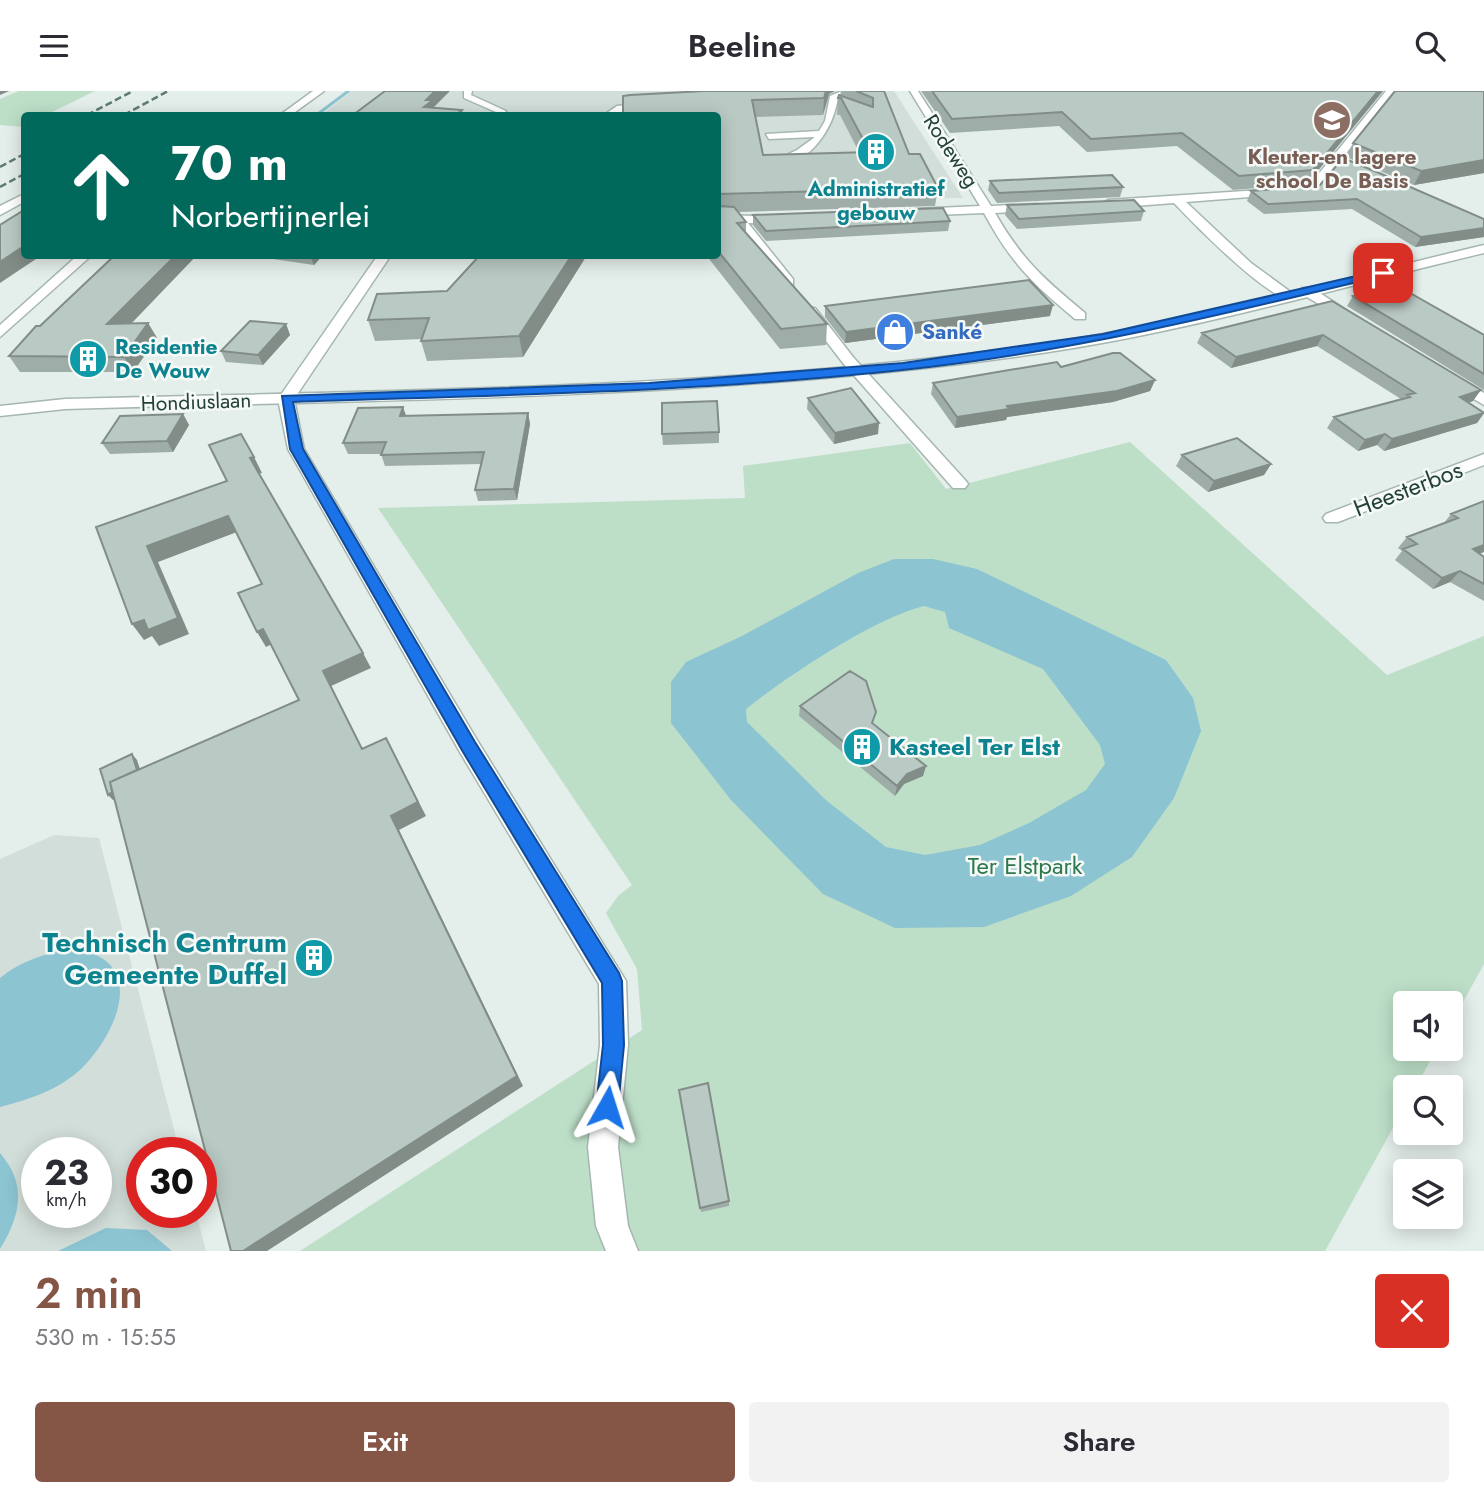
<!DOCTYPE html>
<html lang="en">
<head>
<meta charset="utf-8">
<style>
	:root { --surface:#fff; --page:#f2f2f3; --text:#2b2b33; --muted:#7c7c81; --accent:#855546 }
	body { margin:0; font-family:Jost,sans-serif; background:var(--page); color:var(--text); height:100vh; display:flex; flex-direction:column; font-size:26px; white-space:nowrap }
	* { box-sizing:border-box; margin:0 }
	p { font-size:23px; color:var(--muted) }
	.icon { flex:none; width:38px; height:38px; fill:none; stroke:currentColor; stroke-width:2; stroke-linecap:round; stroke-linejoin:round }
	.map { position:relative; height:1160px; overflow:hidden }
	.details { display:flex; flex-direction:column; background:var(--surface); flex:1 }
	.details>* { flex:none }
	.guide { position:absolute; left:21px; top:21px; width:700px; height:147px; border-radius:7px; box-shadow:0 4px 18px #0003; background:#00695c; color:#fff; overflow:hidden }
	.tools { position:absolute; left:1393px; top:900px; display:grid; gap:14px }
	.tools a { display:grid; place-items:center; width:70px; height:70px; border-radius:7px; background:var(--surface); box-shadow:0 4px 18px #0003; font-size:35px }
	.speed { position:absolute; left:21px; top:1046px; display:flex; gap:14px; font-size:35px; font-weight:700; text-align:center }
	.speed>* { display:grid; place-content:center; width:91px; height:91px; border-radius:50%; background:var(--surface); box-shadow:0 4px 18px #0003; line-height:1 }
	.speed small { font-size:18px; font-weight:400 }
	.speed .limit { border:10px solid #d22; background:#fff; color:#111 }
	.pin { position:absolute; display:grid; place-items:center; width:60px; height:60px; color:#fff; margin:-30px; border-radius:14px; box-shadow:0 4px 10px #0006 }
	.me { position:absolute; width:77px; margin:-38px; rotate:6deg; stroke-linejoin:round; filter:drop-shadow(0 0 5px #0008) }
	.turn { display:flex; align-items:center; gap:24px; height:147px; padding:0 35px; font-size:32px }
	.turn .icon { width:91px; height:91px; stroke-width:2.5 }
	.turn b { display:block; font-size:49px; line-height:60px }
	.round { display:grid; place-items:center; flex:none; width:74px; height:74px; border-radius:7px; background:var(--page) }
	.head { display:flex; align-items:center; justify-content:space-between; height:119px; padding:0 35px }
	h1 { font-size:42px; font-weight:600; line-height:52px; color:var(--accent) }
	.primary-button { display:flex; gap:14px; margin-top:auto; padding:14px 35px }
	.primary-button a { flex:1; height:80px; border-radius:7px; background:var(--accent); color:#fff; font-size:28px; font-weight:600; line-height:80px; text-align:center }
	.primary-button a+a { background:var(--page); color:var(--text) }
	header { display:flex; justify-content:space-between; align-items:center; height:91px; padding:0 35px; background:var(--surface); font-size:32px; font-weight:600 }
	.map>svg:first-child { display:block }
	.built { fill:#d2ded9; fill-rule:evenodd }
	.green { fill:#bddfc8 }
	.water { fill:#8dc4d2; fill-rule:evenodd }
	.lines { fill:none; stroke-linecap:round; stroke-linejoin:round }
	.stream { fill:#8dc4d2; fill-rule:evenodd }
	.service-casing { stroke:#a6b6b1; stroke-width:3 }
	.minor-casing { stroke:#a6b6b1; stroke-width:3 }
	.tertiary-casing { stroke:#a6b6b1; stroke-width:3 }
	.service { fill:#fff; fill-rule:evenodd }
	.minor { fill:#fff; fill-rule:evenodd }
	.tertiary { fill:#fff; fill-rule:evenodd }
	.rail { stroke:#5e7b74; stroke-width:2.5; stroke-dasharray:7 3.5; stroke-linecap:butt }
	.wall { fill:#9fada8 }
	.shaded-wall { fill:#828d88 }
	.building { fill:#b9c9c3; stroke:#828d88; stroke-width:2 }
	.route { fill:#1a73e8; stroke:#114b97; stroke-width:2 }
	.labels { text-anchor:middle; stroke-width:5; stroke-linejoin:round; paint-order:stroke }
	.far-street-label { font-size:21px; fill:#234039; stroke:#f5faf8 }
	.far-education-label { font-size:21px; font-weight:bold; fill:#785e54; stroke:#f5faf8 }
	.far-culture-label { font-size:21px; font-weight:bold; fill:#0d838f; stroke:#f5faf8 }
	.far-shop-label { font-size:21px; font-weight:bold; fill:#366cbe; stroke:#f5faf8; text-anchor:start }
	.street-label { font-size:24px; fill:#234039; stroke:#f5faf8 }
	.culture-label { font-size:24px; font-weight:bold; fill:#0d838f; stroke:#f5faf8; text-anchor:start }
	.park-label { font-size:24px; fill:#2d774d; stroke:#f5faf8 }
	.near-culture-label { font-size:28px; font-weight:bold; fill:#0d838f; stroke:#f5faf8; text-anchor:end }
</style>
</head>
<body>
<header><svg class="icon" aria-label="menu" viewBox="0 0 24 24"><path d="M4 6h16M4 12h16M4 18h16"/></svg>Beeline<svg class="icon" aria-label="search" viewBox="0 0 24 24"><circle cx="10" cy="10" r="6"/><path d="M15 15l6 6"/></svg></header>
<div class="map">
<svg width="1484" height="1160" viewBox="0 0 1484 1160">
	<rect width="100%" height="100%" fill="#e4eeea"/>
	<!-- built -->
	<path class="built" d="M352,0H894L963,107L718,109V24H321Z
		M54,744L99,747L180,1062H142V1122H196L206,1160H0V768ZM37,1062H96V1122H37Z"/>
	<!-- green -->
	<path class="green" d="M19,0H95L46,24H24L23,36L0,34V8Z
		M1130,351L1387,584L1484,545V873L1451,933V912H1405V957H1437L1416,996H1405V1015L1325,1160H300L642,939L637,878L606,822L618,805L632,794L378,417L745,407L743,375L910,352L946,398Z"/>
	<!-- water -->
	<path class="water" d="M894,468H933L977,478L1166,569L1193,607L1201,640L1174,707L1132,766L1071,805L984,836L895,837L823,803L731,709L671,632V591L686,571L742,545L858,482ZM924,515L945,521L949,537L1043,578L1100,654L1105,673L1086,699L1029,732L980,754L925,764L886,756L827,710L747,631L746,618C789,584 873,528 924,515Z
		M74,858C148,868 119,940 82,977C59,999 30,1008 0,1016V887C20,870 48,861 74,858Z
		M0,1062C27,1093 21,1124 0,1158Z
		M106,1137L147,1139L172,1160H58Z"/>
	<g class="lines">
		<!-- stream -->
		<path class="stream" d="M346,0H351L319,24H314Z"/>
		<defs>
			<path id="service" d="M464,0H472L471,4L506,20L502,24H493L496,21L464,7Z
				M842,0H854L838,6C834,37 809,76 774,74V70L797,59L815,46L769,48L766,43L819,40L825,30L830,5Z
				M644,12L647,16C635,18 613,25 604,24L617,15Z"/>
			<path id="minor" d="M910,0H918L991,115L1038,113L1040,116L1034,120L995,122C1022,169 1044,188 1085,222V228H1075C1032,192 1011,172 984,122L911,125V119L915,118L980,115Z
				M1386,0H1396L1315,101L1186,111L1251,172L1292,202V208C1271,212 1191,130 1174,112L1108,117L1102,113L1108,109L1308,96Z
				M24,103V111L0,124V115Z
				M718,124L786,126L788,129L782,133L748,132L793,188V194H783L735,132H718Z
				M378,164H391L294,308L304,358L477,649L626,890L628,954L618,1056L628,1135L638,1160H606L596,1135L588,1056L600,954L599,893L461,663L288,358L278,308Z
				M1302,197H1312L1357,226L1345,229L1302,203Z
				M805,217H815L853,266L965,389L968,393L965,397H953L843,272L803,220Z
				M1455,286L1484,302V314L1450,294V288Z
				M1484,363V374L1338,431H1326L1323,427L1326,423Z"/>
			<path id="tertiary" d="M313,0H324L291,24H280Z
				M1484,154V162C1340,196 1188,241 1042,262C719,309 391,308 65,318L0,325V315L65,308C391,299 718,300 1042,253C1188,232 1340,188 1484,154Z
				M78,164H92L0,246V234Z"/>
		</defs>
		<!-- service casing -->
		<use href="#service" class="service-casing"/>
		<!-- minor casing -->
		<use href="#minor" class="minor-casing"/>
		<!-- tertiary casing -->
		<use href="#tertiary" class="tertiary-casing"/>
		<!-- service -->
		<use href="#service" class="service"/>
		<!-- minor -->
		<use href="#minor" class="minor"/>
		<!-- tertiary -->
		<use href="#tertiary" class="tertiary"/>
		<!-- rail -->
		<path class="rail" d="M87,24L133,0
			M124,24L168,0
			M0,76L24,63
			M0,96L24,83"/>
	</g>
	<!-- wall -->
	<path class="wall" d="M841,0H884L909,63L938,97L935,115L738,121L746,131V142L827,233L826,254L780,258L706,164H718V24L623,5L829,3L823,24L755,26L763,64L859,61L840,24H837L838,7L840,5Z
		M921,0H1383L1307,93L1233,99L1177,55L1087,61L1059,35L950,42Z
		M1484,0V82L1414,94L1346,66L1353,52Z
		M1396,89V90L1484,128V146L1415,156L1352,118L1264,123L1247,110L1251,100Z
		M990,90L1123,96L1120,106L997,112L988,99Z
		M1007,114L1144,120L1141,130L1017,138L1005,124Z
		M753,124L950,130L948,140L766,150L753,134Z
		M115,164H197L132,232H148L157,247L133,281H20L9,265L40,235Z
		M245,164H323L314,174Z
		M587,164L523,266L427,270L421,250V248L375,250L368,229L447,200Z
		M1353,205L1484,244V299L1347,215Z
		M1332,210L1473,310L1469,312L1484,321V322L1477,332L1384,360L1377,354L1358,360L1327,337L1334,326L1401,308L1317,255L1231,277L1197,252L1202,242Z
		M825,215L1050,225L845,252L825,226Z
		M286,233L290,244L263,274L226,271L221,260Z
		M1061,276L1155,289L1150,300L1113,311L1007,326L1006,329L955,337L931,303L933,292Z
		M808,307L878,343L834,353L807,318Z
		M528,322L530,333L517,409L478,410L475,399L481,373L385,375L381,363H348L343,352L406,325Z
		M183,323L189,334L173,361L110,363L102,352Z
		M719,341V352L663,354L662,343Z
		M1182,364L1271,373L1264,384L1208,401L1176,375Z
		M1484,410L1480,463L1484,466V510L1450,491L1433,498L1395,469L1402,460L1398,457L1407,446L1444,432L1451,423Z
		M800,615L873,633L926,675L923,685L904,693L895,705L799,625Z
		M679,999L729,1110V1115L701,1121Z"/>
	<!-- shaded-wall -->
	<path class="shaded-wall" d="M0,0H9L0,4Z
		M435,0H450L434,16L436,22L424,16L426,9Z
		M826,0H835L829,3L823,24L824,7Z
		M1378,0H1383L1307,93L1313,79Z
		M462,19L463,24H456Z
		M1484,69V82L1414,94L1421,80Z
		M1484,137V146L1415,156L1421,146Z
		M24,155V164H42L0,192V171Z
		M176,164H197L116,248L107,233Z
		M310,164H323L314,174Z
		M572,164H587L523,266L519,245Z
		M1053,214L1050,225L845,252L846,241Z
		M148,232L157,247L133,281L124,266Z
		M286,233L290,244L263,274L258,264Z
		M1323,244L1317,255L1231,277L1236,266Z
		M1155,289L1150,300L1113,311L1007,326L1006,329L955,337L957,326L1007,315Z
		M1481,299L1473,310L1452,317L1460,306Z
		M403,316L407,327L400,325Z
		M528,322L530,333L517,409L514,398Z
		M1484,322L1477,332L1384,360L1392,348Z
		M183,323L189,334L173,361L167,350Z
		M879,332L878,343L834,353L835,342Z
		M1385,343L1377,354L1358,360L1365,349Z
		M254,366L262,382L258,383L250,367Z
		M1271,373L1264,384L1208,401L1214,390Z
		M228,425L237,441L158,471L189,543L159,555L152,545L144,549L132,533L147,455Z
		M1484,454V461L1464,469L1473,458Z
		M1460,480L1450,491L1433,498L1442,487Z
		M263,538L272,553L266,556L257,541Z
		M363,562L371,577L331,595L370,673L323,580Z
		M386,647L426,725L399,739L523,995L267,1160H243L391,725Z
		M132,663L137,669L145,694L113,709L108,704Z
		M926,675L923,685L904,693L895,705L897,695L907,683Z"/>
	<!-- building -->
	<path class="building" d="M385,0H435L426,9H433L424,16L462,19L456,24H353Z
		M704,0H826L824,7L752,9L763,64L870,61L841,7H838L839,4L873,16V7L856,0H884L909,63H920L938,97L718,103V24H623V5L630,4Z
		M932,0H1378L1313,79L1239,85L1182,42L1091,48L1062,21L952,28Z
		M1395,0H1484V69L1421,80L1353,52Z
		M1343,67L1396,89H1394L1484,128V137L1421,146L1357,108L1268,113L1251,100L1320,94Z
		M1112,84L1123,96L999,102L990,90Z
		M1134,109L1144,120L1019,128L1007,114Z
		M718,115L734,116L746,131L737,132L827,233L781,238L718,160Z
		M943,117L950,130L766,140L753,124Z
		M24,119V155L0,171V134Z
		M115,164H176L107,233L148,232L124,266L9,265L36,235H40Z
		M480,164H572L519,245L421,250L429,227L368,229L377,203L447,200Z
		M1029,189L1053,214L846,241L825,215Z
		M1396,194L1484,244V283L1353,205Z
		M1332,210L1481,299L1460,306L1484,322L1392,348L1385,343L1365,349L1334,326L1410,306L1407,304L1415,302L1323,244L1236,266L1202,242Z
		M250,230L286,233L258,264L221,260Z
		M1113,262H1120L1155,289L1117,300L1007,315L1009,318L957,326L933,292L1057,271L1061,276Z
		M851,297L879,332L835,342L808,307Z
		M717,310L719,341L662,343V312Z
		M403,316L400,325L528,322L514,398L475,399L484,361L381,364L386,351L343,352L358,317Z
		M183,323L167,350L102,352L120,325Z
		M241,343L254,366L250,367L363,562L323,580L362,658L386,647L418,711L391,725L517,985L243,1160H231L110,691L299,609L263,538L257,541L238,502L262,493L228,425L147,455L178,527L148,539L144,529L132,533L96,436L227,390L209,354Z
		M1237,347L1271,373L1214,390L1182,364Z
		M1484,410V454L1473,458L1484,466V493L1460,480L1442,487L1403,458L1417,453L1407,446L1458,427L1451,423Z
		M850,580L866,590L876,621L872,632L926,675L907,683L897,695L800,615Z
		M132,663L137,679L110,691L112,701L108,704L100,678Z
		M708,992L729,1110L700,1117L679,999Z"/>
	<!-- route -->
	<path class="route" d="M1383,179L1386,184C1226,223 1066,262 902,279C700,301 496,304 293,311L303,358L475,651L619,882L622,890L624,954L618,1016L615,1024L607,1028L599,1024L596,1016L603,954L602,892L463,661L290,358L282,305L649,292L903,272L1103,243Z"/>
	<!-- icons -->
	<defs>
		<symbol id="school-disc" viewBox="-11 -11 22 22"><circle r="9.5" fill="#8d6e63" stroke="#f5faf8"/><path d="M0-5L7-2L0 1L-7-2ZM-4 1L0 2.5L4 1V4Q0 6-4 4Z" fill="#fff"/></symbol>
		<symbol id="building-disc" viewBox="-11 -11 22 22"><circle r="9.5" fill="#0f9aa8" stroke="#f5faf8"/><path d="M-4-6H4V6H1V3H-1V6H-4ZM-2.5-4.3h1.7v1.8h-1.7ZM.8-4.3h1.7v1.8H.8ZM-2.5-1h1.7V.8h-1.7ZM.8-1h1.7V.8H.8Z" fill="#fff"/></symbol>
		<symbol id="shop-disc" viewBox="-11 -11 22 22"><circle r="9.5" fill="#3f7fe0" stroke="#f5faf8"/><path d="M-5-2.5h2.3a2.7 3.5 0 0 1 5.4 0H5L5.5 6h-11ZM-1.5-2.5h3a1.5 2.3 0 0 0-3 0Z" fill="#fff"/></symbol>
	</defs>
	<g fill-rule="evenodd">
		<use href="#school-disc" x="1310" y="7" width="44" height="44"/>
		<use href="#building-disc" x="854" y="39" width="44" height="44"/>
		<use href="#shop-disc" x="873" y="219" width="44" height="44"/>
		<use href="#building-disc" x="66" y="246" width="44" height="44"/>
		<use href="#building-disc" x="840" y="634" width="44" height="44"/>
		<use href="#building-disc" x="292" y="845" width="44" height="44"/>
	</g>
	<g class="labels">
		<!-- far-street labels -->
		<g class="far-street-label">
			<text transform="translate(951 60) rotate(57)" y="7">Rodeweg</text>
			<text transform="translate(196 311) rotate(-2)" y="7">Hondiuslaan</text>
		</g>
		<!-- far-education labels -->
		<g class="far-education-label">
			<text x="1332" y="73">Kleuter-en lagere<tspan x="1332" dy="24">school De Basis</tspan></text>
		</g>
		<!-- far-culture labels -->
		<g class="far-culture-label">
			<text x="876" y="105">Administratief<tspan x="876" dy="24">gebouw</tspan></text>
			<text x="115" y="263" text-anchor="start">Residentie<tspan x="115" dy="24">De Wouw</tspan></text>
		</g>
		<!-- far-shop labels -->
		<g class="far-shop-label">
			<text x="922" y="248">Sanké</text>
		</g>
		<!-- street labels -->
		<g class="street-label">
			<text transform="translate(1408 398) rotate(-21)" y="8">Heesterbos</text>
		</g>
		<!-- culture labels -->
		<g class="culture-label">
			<text x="889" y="664">Kasteel Ter Elst</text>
		</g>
		<!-- park labels -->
		<g class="park-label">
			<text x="1025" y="783">Ter Elstpark</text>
		</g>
		<!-- near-culture labels -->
		<g class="near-culture-label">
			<text x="287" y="861">Technisch Centrum<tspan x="287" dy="32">Gemeente Duffel</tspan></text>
		</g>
	</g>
</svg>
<div class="tools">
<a><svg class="icon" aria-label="sound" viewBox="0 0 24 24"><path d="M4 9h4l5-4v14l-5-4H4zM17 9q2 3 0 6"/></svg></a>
<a><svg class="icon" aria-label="search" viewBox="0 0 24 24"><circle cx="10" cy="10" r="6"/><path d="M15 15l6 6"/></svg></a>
<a><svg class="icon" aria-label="layers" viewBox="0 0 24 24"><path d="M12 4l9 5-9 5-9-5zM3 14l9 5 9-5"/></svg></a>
</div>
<div class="speed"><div>23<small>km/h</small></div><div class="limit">30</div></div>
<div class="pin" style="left:1383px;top:182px;background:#d93025"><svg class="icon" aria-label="arrive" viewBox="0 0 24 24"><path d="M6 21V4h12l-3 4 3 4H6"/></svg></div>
<svg class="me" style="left:607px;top:1016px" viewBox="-20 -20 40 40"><path d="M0-17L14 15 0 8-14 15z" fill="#1a73e8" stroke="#fff" stroke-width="4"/></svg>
<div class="guide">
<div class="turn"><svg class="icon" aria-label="ahead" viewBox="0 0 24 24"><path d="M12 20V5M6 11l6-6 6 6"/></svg><div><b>70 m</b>Norbertijnerlei</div></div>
</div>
</div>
<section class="details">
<div class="head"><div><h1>2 min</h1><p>530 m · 15:55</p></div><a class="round" style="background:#d93025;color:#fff"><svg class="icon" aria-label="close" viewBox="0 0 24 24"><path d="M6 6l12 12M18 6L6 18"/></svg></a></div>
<div class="primary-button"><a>Exit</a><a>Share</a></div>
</section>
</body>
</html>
